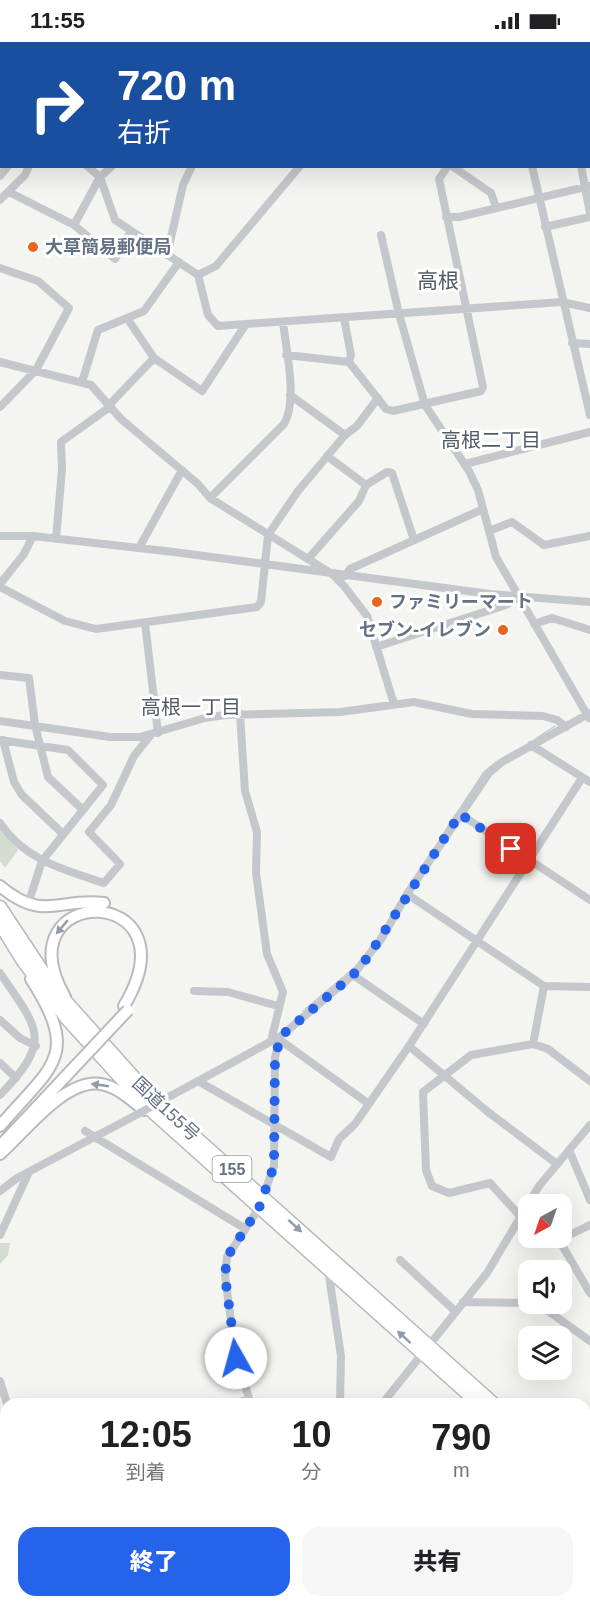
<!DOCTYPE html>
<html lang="ja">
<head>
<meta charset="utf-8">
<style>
	:root { --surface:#fff; --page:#f6f6f6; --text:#202124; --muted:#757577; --accent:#2563eb }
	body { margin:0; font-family:Arial,"Noto Sans JP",sans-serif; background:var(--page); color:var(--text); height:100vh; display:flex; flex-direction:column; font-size:22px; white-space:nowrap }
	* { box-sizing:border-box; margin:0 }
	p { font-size:20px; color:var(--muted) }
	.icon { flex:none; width:33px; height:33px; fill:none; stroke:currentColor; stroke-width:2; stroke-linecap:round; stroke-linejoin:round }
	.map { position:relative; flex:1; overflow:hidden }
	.sheet { position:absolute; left:0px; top:1356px; width:591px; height:210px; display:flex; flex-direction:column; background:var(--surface); border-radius:18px 18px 0 0; box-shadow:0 6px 24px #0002 }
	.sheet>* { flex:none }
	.hud { position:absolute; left:0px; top:0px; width:591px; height:126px; box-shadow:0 6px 24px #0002; background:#1a4fa0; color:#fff; overflow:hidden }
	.needle { width:39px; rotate:220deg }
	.buttons { position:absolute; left:518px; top:1152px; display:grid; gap:12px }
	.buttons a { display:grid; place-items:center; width:54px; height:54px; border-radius:12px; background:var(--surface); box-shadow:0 6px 24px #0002; font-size:30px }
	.pin { position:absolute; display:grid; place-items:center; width:51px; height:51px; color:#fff; margin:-26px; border-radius:12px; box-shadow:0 3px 9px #0006 }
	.me { position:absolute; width:66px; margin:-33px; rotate:353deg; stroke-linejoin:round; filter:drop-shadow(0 0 4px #0008) }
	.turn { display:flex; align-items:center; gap:21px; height:126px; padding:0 18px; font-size:27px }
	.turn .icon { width:78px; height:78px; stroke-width:2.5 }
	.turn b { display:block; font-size:42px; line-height:51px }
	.eta { display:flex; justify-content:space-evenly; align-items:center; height:102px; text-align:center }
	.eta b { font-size:36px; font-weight:800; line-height:42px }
	.cta { display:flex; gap:12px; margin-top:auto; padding:12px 18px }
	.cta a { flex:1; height:69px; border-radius:18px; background:var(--accent); color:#fff; font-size:24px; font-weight:800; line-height:69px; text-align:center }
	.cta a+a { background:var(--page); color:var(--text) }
	.status { display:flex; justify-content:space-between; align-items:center; height:42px; padding:0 30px; background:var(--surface); direction:ltr }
	.status svg { height:16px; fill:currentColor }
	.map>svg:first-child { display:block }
	.green { fill:#d4dcd1 }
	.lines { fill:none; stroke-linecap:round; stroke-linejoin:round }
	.stream { stroke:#c0c9cf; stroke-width:1.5 }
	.major-casing { stroke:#b7babe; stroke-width:14 }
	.highway-casing { stroke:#b6b9bc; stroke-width:15 }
	.minor { stroke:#c4c7cb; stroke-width:8 }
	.major { stroke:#fff; stroke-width:10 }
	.highway { stroke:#fff; stroke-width:12 }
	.major-bridge-casing { stroke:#b7babe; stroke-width:14; stroke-linecap:butt }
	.minor-bridge { stroke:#c4c7cb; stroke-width:8 }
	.major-bridge { stroke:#fff; stroke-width:10 }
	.oneway { fill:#919ca8 }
	.route { stroke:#2563eb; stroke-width:10; stroke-dasharray:0 18 }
	.poi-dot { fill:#eb641b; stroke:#fff; stroke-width:2 }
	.labels { text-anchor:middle; stroke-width:6; stroke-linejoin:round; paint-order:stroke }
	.shield { fill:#fff; stroke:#919ca8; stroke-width:1.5 }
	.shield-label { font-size:16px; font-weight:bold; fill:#627183 }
	.poi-label { font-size:18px; font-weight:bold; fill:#627183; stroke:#fff; text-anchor:start }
	.street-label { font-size:18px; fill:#627183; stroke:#fff }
	.neighbourhood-label { font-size:20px; fill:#515b68; stroke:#fff }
	.quarter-label { font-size:21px; fill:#515b68; stroke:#fff }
</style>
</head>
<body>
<div class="status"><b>11:55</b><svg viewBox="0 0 49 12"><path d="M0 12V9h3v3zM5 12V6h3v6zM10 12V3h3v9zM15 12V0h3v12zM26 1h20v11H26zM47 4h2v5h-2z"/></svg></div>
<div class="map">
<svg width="590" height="1566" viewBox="0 0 590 1566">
	<rect width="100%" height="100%" fill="#f4f5f0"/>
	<!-- green -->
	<path class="green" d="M106,0H332L106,2Z
		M0,789L18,808L5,826L0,819Z
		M0,1201H10L8,1213L0,1222Z
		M118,1560H154L159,1566H106Z"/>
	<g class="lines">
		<!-- stream -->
		<path class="stream" d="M534,698L555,684
			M459,768L484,730L496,720
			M444,791L456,772
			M378,895L385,883
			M303,969L355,925"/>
		<defs>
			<path id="major" d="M0,844C43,881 60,855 104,861
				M65,955C0,840 198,840 124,964
				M0,1084C52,1023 81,1015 31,937
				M0,1104L66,1034
				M0,1112C24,1091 65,1036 101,1042C118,1045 131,1058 144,1068"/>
			<path id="highway" d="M13,2L18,0
				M0,6L2,5
				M0,865L53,945L155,1059L494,1362
				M0,882L23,919L67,977L146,1064L479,1362
				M585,1443L590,1447
				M585,1455L590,1459"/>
		</defs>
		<!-- major casing -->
		<use href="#major" class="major-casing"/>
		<!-- highway casing -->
		<use href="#highway" class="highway-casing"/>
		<!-- minor -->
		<path class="minor" d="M44,0L45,2
			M101,0V2
			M422,0L424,2
			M589,0V2
			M64,2L68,0
			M467,2L468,0
			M534,2L535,0
			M0,28L2,27
			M590,36V35
			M590,49V48
			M0,59H2
			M0,84L2,86
			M87,124L100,135L115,178L198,233L208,273L218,284L562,260L590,266
			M452,124L491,151L496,165
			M532,124L590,373
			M581,124L590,171
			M0,134L8,124
			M9,150L74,183L115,217L131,189
			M0,158L25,133L29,124
			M446,175H459L590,144
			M74,183L100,135L112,124
			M545,185L590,175
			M381,193L399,272L425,363L469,429L478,448L496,515L589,676
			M167,213L183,143L192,124
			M0,226L38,239L69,266L36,328L0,365
			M198,233L216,224L300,124
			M127,276L154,316L202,349L246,282
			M344,276L351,313L349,320
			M572,301L590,302
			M286,313L349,320L386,367L393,369L481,349L483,345L439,137L448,124
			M0,320L91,343L121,377L198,442L210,456L332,532L344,544L367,574L394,662
			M82,340L98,288L144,269L179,220
			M290,353L345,393
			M110,362L154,316
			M327,414L366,443L387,430L392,431L414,498
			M465,422L590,390
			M210,456L284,382C298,359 286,307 283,280
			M489,489L512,480L544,503L590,494
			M0,494H33L174,510L490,552L590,560
			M56,497L62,427L61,400L111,364
			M139,506L182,428
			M308,517L359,459L366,443
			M345,534L350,527L483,467
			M0,542L24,512L33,494
			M0,545L65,579L96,587L257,565L261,560L268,493L298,449L345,393L357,384L378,356
			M145,581L158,691
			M534,582L552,576L590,588
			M376,605L506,563L518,555
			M0,633L29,636L35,683L48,735L82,767
			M240,672L245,749L257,790L256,831L267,912L283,950L271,999
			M0,679L110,695H140L205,676L225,673L340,670L414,660L472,672L543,674L557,678L566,685
			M0,698L68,708L103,743L42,819L30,856
			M3,698L14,740L22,753L63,792
			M531,703L590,740
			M460,772L590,858
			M0,781C24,818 65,828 104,841L120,822L89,790L111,763L134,714L150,694
			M407,852L544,944L590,945
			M0,931C39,988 53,998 0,1053
			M353,933L424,982
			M194,949L228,950L278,964
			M0,978L20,996L36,1004
			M280,998L369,1062
			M533,1002L544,944
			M409,1004L488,1070L557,1122
			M0,1021L16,1036
			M198,1039L331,1115L339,1097L355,1082L409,1004L582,736
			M165,1057L281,994L353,933L382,896L407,852L489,731L502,720L590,671
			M85,1089L244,1186
			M569,1108L590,1158
			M0,1149L17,1136L138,1072
			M520,1174L490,1141L449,1151L432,1144L426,1128L423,1050L471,1013L533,1002L548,1007L590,1039
			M590,1183L559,1198L590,1251
			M0,1193L28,1132
			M400,1218L455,1269
			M328,1227L341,1314L340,1362
			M463,1260L524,1261L541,1264L590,1299
			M0,1339L7,1362
			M232,1362L249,1357
			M251,1362L236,1316L225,1234L227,1215L259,1166L274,1124L275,1015L281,994
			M382,1362L487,1231L539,1144L590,1083
			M0,1444L6,1436
			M162,1560L163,1566
			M248,1560L250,1566
			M334,1560L336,1566
			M25,1566L26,1560
			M427,1566V1560
			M507,1566L510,1560"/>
		<!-- major -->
		<use href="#major" class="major"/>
		<!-- highway -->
		<use href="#highway" class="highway"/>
		<defs>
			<path id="major-bridge" d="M66,1034L128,968"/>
		</defs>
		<!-- major-bridge casing -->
		<use href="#major-bridge" class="major-bridge-casing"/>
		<!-- minor-bridge -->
		<path class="minor-bridge" d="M138,1072L165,1057"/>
		<!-- major-bridge -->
		<use href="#major-bridge" class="major-bridge"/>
	</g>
	<!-- one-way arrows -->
	<defs><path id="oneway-solid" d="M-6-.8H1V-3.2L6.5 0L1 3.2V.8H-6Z" transform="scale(1.5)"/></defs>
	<g class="oneway">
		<use href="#oneway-solid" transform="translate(62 885) rotate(130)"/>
		<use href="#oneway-solid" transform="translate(100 1043) rotate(-172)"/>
		<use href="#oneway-solid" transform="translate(295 1184) rotate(42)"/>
		<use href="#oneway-solid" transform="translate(404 1295) rotate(-138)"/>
	</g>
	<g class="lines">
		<!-- route -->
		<path class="route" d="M236,1316L225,1234L227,1215L259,1166L274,1124L275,1015L281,994L353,933L368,915L460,772L511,807"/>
	</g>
	<!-- markers -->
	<g class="poi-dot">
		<circle cx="33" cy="205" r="6"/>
		<circle cx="377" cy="560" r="6"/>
		<circle cx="503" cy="588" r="6"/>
	</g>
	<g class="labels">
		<!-- shield labels -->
		<rect class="shield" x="212.5" y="1114" width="39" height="26" rx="4.5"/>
		<g class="shield-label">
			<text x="232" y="1133">155</text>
		</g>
		<!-- poi labels -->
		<g class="poi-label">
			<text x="45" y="211">大草簡易郵便局</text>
			<text x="389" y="566">ファミリーマート</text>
			<text x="491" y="594" text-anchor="end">セブン-イレブン</text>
		</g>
		<!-- street labels -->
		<g class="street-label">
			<text transform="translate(166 1067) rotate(43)" y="6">国道155号</text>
		</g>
		<!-- neighbourhood labels -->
		<g class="neighbourhood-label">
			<text x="491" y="405">高根二丁目</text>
			<text x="191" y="672">高根一丁目</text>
		</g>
		<!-- quarter labels -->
		<g class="quarter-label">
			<text x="438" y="246">高根</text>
		</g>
	</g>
</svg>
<div class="buttons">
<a><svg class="needle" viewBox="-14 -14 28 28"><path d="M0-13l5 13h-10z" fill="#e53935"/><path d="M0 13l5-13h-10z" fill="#757577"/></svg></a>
<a><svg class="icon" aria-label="sound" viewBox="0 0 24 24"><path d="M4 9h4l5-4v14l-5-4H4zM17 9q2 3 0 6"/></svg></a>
<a><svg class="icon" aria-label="layers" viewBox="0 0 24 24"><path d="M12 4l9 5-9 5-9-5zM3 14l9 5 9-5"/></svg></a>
</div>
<div class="pin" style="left:511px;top:807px;background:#d93025"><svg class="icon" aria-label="arrive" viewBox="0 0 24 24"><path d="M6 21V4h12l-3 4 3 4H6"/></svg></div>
<svg class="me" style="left:236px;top:1316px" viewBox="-20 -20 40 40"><circle r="19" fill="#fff"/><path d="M0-13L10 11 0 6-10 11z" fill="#2563eb"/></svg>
<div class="hud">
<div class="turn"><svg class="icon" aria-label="right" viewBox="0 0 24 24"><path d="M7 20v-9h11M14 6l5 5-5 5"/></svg><div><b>720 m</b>右折</div></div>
</div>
<section class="sheet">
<div class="eta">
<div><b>12:05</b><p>到着</p></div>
<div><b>10</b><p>分</p></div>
<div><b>790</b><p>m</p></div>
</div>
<div class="cta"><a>終了</a><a>共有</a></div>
</section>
</div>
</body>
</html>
